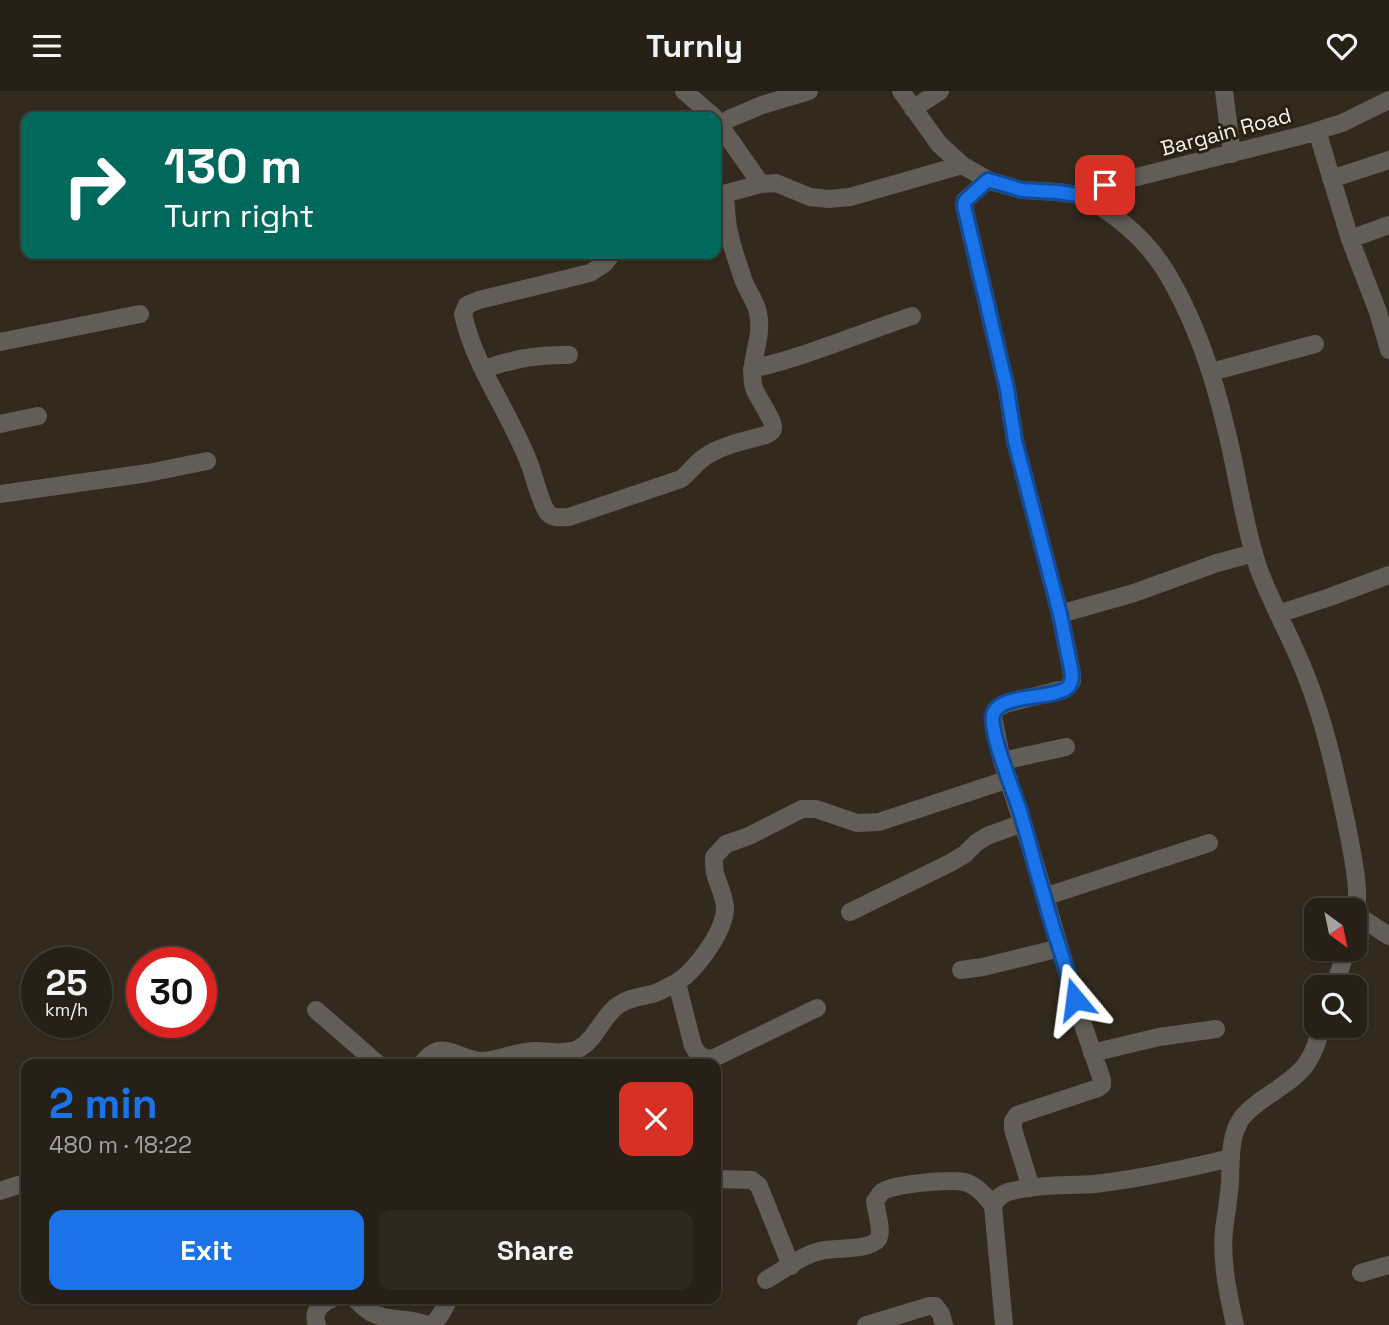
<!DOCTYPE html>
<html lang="en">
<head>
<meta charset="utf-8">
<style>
	:root { --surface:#262016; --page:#2e281f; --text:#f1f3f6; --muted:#a4a3a1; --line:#423e35; --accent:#1a73e8 }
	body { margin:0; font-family:"Space Grotesk",sans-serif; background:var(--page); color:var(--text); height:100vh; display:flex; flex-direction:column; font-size:26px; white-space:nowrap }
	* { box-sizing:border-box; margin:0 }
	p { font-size:23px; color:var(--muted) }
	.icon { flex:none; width:38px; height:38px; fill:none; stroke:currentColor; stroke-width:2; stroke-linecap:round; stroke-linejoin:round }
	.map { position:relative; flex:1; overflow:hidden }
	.drawer { position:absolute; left:21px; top:968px; width:700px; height:245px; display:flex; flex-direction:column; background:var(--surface); border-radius:14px; box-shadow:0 2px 5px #0004,0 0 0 2px var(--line) }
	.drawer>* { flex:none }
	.banner { position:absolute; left:21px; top:21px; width:700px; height:147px; border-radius:14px; box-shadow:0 2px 5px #0004,0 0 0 2px var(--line); background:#00695c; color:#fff; overflow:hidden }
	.needle { width:46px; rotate:147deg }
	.controls { position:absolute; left:1304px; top:807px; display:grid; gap:14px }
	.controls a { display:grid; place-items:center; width:63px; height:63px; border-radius:14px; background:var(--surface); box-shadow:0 2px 5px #0004,0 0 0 2px var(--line); font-size:35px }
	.speed { position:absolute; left:21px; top:856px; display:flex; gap:14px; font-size:35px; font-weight:700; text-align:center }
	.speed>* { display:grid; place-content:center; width:91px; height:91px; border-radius:50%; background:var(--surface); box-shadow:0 2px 5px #0004,0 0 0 2px var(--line); line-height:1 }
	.speed small { font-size:18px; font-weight:400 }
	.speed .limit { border:10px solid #d22; background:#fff; color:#111 }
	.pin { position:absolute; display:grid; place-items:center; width:60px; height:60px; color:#fff; margin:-30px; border-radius:14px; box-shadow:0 4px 10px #0006 }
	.me { position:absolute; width:77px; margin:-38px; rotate:344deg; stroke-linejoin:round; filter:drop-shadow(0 0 5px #0008) }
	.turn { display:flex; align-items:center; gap:24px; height:147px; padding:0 28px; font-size:32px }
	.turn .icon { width:91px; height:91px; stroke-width:2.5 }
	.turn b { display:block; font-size:49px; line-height:60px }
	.round { display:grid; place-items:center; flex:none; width:74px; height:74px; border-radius:14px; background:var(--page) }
	.overview { display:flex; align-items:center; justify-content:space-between; height:119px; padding:0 28px }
	h1 { font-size:42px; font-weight:700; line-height:52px; color:var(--accent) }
	.action { display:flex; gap:14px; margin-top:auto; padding:14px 28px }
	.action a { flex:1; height:80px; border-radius:14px; background:var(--accent); color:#fff; font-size:28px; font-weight:700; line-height:80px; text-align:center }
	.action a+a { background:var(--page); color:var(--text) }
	header { display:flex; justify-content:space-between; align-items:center; height:91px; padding:0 28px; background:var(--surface); font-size:32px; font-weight:700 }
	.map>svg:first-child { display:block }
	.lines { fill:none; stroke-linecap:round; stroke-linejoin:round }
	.minor { stroke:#635d58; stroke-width:18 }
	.route-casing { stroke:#114b97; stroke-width:18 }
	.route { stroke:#1a73e8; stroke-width:12 }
	.labels { text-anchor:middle; stroke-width:6; stroke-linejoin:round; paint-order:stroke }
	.street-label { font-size:21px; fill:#f9f3ea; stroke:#292013 }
</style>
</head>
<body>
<header><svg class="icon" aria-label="menu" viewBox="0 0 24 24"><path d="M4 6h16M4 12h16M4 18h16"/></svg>Turnly<svg class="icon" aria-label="heart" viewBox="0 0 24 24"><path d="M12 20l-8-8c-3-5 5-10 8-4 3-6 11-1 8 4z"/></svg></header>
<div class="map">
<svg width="1389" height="1234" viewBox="0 0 1389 1234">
	<rect width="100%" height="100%" fill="#332a1d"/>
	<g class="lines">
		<!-- minor -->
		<path class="minor" d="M684,0L714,26
			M901,0L939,53L962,74L990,90L1022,99L1057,101L1078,104L1105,94L1304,44L1342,32L1389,9
			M1224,0L1232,63
			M913,18L940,0
			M716,29L761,93
			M720,34L731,27L762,14L809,0
			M1317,40L1350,148L1378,221L1389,259
			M1331,88L1389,69
			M988,89L965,109L964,115L1007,298L1015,350L1060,523L1072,583V590L1067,597L1005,613L996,618L993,626L1002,670L1029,752L1079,922L1102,989V994L1098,997L1017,1024L1013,1030V1038L1031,1097
			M1078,104C1112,119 1145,147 1165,179C1201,238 1220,306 1234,373C1241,407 1247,443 1258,476C1271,512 1291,546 1305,582C1325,631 1336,684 1347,735C1353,768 1362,802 1354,835
			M716,105L761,93L776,92L810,106L829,108L850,106L962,74
			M1350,148L1389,134
			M612,163L604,173L590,182L479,209L467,214L463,223C475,278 512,324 531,377C534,386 542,416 548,422C554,428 562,426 569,426L681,388C689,382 694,374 702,368C717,355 747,349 766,344C770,342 773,341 773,336C774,330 757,306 754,297C747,272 764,248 758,222C756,210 747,200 743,188C738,172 732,157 729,141C726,129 726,115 725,103
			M0,251L140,223
			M484,278C514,268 538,263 569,264
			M752,278C808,265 858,243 912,225
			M1211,281L1315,253
			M0,333L38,325
			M0,403L148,382L207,370
			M1060,523L1134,502L1217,472L1254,462
			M1278,523L1330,506L1389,484
			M1002,670L1066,656
			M1044,806L1209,752
			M850,821L950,772L965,763L976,752L987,745L1023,732
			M1357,824L1389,845
			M961,879L983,876L1060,857
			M677,892L693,955C698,964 702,967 712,968L817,917
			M1334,896L1347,858
			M316,919L378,973
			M1092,962L1159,946L1216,938
			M422,973C425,969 429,964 433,962C447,953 467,972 484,970C501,968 518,960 536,960C549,960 565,964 578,958C595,950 602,926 617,915C627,907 640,906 652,903C659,901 665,897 672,894C693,884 724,842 725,818C725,805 718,794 715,782C714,777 714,771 714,766L726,753L749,745L802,718H816L857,732L879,731L1009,688
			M716,1088L752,1089L759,1095L791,1175
			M0,1100L18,1094
			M1361,1182L1389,1174
			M766,1189C784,1179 804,1162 825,1159C838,1157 871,1159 878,1148C883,1141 876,1119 875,1110C878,1107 879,1103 882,1101C890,1093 952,1088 964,1091C977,1094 986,1105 993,1115
			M355,1208C360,1213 366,1219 372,1222C389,1231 410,1226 427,1234
			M317,1234C312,1221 320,1213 331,1208
			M433,1234L441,1223L449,1208
			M866,1234L929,1215H935L941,1223L944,1234
			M1004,1234L993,1115C996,1108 1000,1104 1008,1101C1036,1093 1065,1095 1094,1093C1140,1088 1185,1078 1231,1067
			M1235,1234C1228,1203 1221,1170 1224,1139C1226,1123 1229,1107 1230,1091C1231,1070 1229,1047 1241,1028C1248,1018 1259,1011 1269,1004C1302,982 1312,974 1322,934"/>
	</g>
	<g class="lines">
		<defs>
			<path id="route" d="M1075,908C1066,874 1053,840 1044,805C1035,776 1028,746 1019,717C1013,699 989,640 993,624C999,602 1051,609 1067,597C1071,594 1072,588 1072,583L1060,523L1015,350L1007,298L964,115L965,110L988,89L1022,99L1057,101L1078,104L1105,94"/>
		</defs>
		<!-- route casing -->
		<use href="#route" class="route-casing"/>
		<!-- route -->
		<use href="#route" class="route"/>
	</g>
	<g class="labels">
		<!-- street labels -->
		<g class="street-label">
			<text transform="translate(1226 41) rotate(-15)" y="7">Bargain Road</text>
		</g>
	</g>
</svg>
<div class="controls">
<a><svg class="needle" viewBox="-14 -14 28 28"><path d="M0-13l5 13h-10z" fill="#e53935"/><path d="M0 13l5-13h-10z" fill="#a4a3a1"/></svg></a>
<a><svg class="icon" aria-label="search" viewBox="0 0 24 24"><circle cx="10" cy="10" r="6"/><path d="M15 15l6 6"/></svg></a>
</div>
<div class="speed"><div>25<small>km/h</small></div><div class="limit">30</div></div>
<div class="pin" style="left:1105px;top:94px;background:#d93025"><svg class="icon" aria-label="arrive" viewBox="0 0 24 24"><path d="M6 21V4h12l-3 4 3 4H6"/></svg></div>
<svg class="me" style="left:1075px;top:908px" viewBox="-20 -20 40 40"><path d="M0-17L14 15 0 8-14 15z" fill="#1a73e8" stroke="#fff" stroke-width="4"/></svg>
<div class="banner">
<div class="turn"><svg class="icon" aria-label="right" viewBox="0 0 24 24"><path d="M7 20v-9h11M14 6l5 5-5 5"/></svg><div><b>130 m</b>Turn right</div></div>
</div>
<section class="drawer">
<div class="overview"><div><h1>2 min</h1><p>480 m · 18:22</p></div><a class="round" style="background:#d93025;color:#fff"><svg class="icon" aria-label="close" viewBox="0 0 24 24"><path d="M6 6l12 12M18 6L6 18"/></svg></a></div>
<div class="action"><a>Exit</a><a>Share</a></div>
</section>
</div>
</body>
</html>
